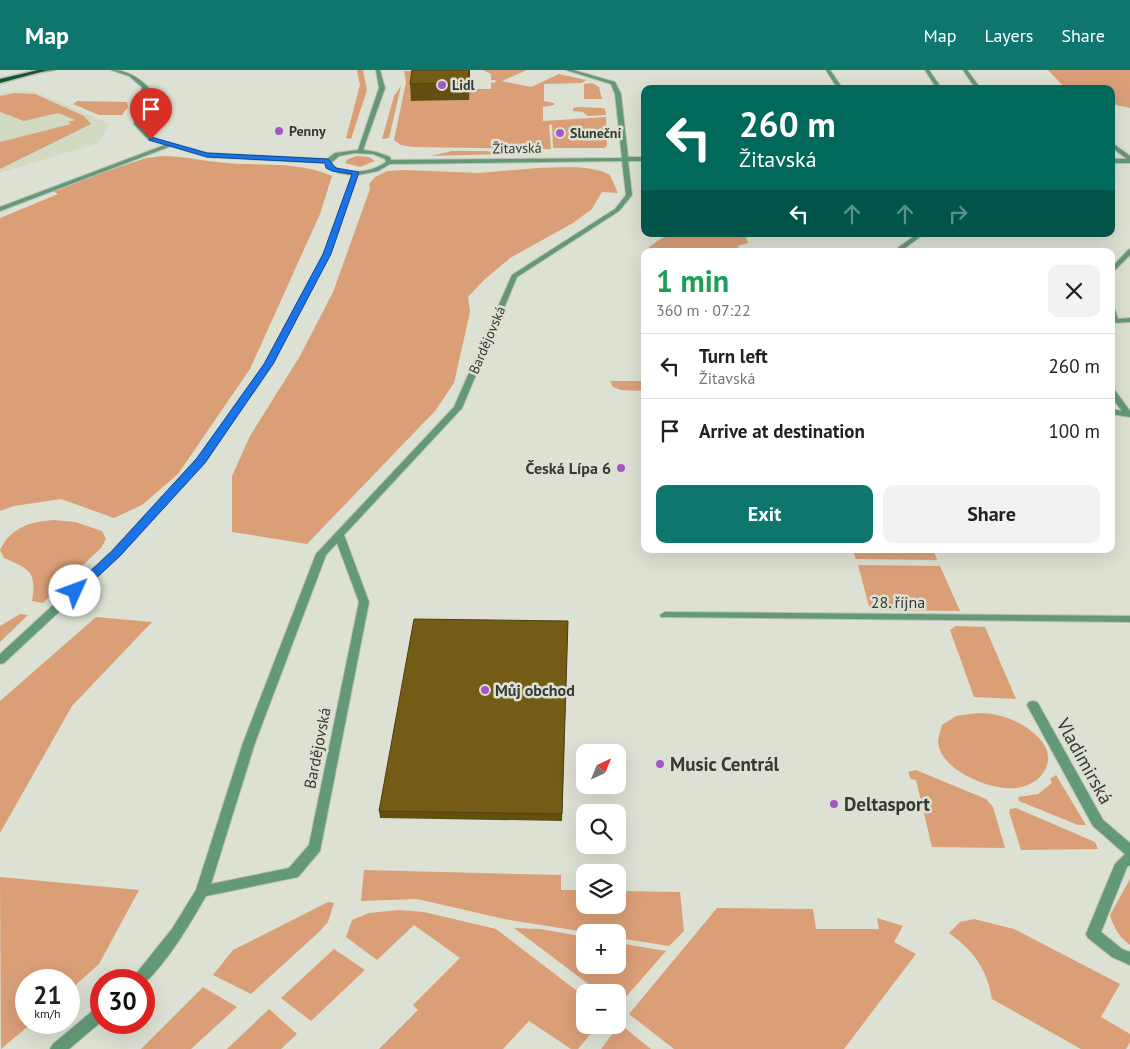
<!DOCTYPE html>
<html lang="en">
<head>
<meta charset="utf-8">
<style>
	:root { --surface:#fff; --page:#f2f2f2; --text:#202124; --muted:#757577; --line:#e0e0e0; --accent:#0f766e }
	body { margin:0; font-family:"PT Sans",sans-serif; background:var(--page); color:var(--text); height:100vh; display:flex; flex-direction:column; font-size:19px; white-space:nowrap }
	* { box-sizing:border-box; margin:0 }
	p { font-size:16px; color:var(--muted) }
	.icon { flex:none; width:28px; height:28px; fill:none; stroke:currentColor; stroke-width:2; stroke-linecap:round; stroke-linejoin:round }
	.map { position:relative; flex:1; overflow:hidden }
	.drawer { position:absolute; left:641px; top:178px; width:474px; height:305px; display:flex; flex-direction:column; background:var(--surface); border-radius:10px; box-shadow:0 5px 20px #0002 }
	.drawer>* { flex:none }
	.top-card { position:absolute; left:641px; top:15px; width:474px; height:152px; border-radius:10px; box-shadow:0 5px 20px #0002; background:#00695c; color:#fff; overflow:hidden }
	.needle { width:32px; rotate:44deg }
	.buttons { position:absolute; left:576px; top:674px; display:grid; gap:10px }
	.buttons a { display:grid; place-items:center; width:50px; height:50px; border-radius:10px; background:var(--surface); box-shadow:0 5px 20px #0002; font-size:25px }
	.speed { position:absolute; left:15px; top:899px; display:flex; gap:10px; font-size:25px; font-weight:700; text-align:center }
	.speed>* { display:grid; place-content:center; width:65px; height:65px; border-radius:50%; background:var(--surface); box-shadow:0 5px 20px #0002; line-height:1 }
	.speed small { font-size:12px; font-weight:400 }
	.speed .limit { border:8px solid #d22; background:#fff; color:#111 }
	.pin { position:absolute; display:grid; place-items:center; width:42px; height:42px; color:#fff; margin:-51px -21px; border-radius:50% 50% 50% 0; rotate:-45deg; box-shadow:0 0 5px #0007 }
	.pin .icon { rotate:45deg }
	.me { position:absolute; width:55px; margin:-28px; rotate:47deg; stroke-linejoin:round; filter:drop-shadow(0 0 4px #0008) }
	.turn { display:flex; align-items:center; gap:18px; height:105px; padding:0 15px; font-size:22px }
	.turn .icon { width:65px; height:65px; stroke-width:2.5 }
	.turn b { display:block; font-size:35px; line-height:42px }
	.lanes { display:flex; align-items:center; height:48px; padding:0 15px; background:#0003; justify-content:center; gap:25px; direction:ltr }
	.lanes .off { opacity:.35 }
	.round { display:grid; place-items:center; flex:none; width:52px; height:52px; border-radius:10px; background:var(--page) }
	.overview { display:flex; align-items:center; justify-content:space-between; height:85px; padding:0 15px }
	h1 { font-size:30px; font-weight:700; line-height:38px; color:#1e9e55 }
	.cta { display:flex; gap:10px; margin-top:auto; padding:10px 15px }
	.cta a { flex:1; height:58px; border-radius:10px; background:var(--accent); color:#fff; font-size:20px; font-weight:700; line-height:58px; text-align:center }
	.cta a+a { background:var(--page); color:var(--text) }
	ul { padding:0; list-style:none }
	li { display:flex; align-items:center; gap:15px; height:65px; padding:0 15px; border-top:1px solid var(--line) }
	li div { flex:1 }
	li b { display:block; font-size:19px }
	li em { font-style:normal }
	header { display:flex; align-items:center; gap:30px; box-sizing:border-box; height:70px; padding:0 25px; background:var(--accent); color:#fff }
	header strong { font-size:24px }
	nav { display:flex; gap:28px; margin-inline-start:auto; font-size:18px }
	.map>svg:first-child { display:block }
	.built { fill:#d3dac4 }
	.green { fill:#da9f77 }
	.lines { fill:none; stroke-linecap:round; stroke-linejoin:round }
	.minor-casing { stroke:#bbbfb3; stroke-width:2 }
	.primary-casing { stroke:#bbbfb3; stroke-width:3 }
	.minor { fill:#639977; fill-rule:evenodd }
	.primary { fill:#125532; fill-rule:evenodd }
	.wall { fill:#644f13 }
	.shaded-wall { fill:#51400f }
	.building { fill:#745c16; stroke:#51400f }
	.route { fill:#1a73e8; stroke:#114b97 }
	.poi-dot { fill:#a555c6; stroke:#dce1d3; stroke-width:2 }
	.labels { text-anchor:middle; stroke-width:5; stroke-linejoin:round; paint-order:stroke }
	.far-poi-label { font-size:14px; font-weight:bold; fill:#373933; stroke:#dce1d3; text-anchor:start }
	.far-street-label { font-size:14px; fill:#373933; stroke:#dce1d3 }
	.poi-label { font-size:16px; font-weight:bold; fill:#373933; stroke:#dce1d3; text-anchor:end }
	.street-label { font-size:16px; fill:#373933; stroke:#dce1d3 }
	.near-street-label { font-size:19px; fill:#373933; stroke:#dce1d3 }
	.near-poi-label { font-size:19px; font-weight:bold; fill:#373933; stroke:#dce1d3; text-anchor:start }
</style>
</head>
<body>
<header>
<strong>Map</strong>
<nav><a>Map</a><a>Layers</a><a>Share</a></nav>
</header>
<div class="map">
<svg width="1130" height="979" viewBox="0 0 1130 979">
	<rect width="100%" height="100%" fill="#dce1d3"/>
	<!-- built -->
	<path class="built" d="M17,20L34,21L109,54L98,73L0,103V25Z"/>
	<!-- green -->
	<path class="green" d="M357,0H363L367,20L351,69L346,68L360,15Z
		M483,0H527L502,11L531,17L559,4L586,10L582,13L544,14V31L554,33V35L543,37V51L606,47L607,76L604,78H553L552,54L549,55L551,79L412,77L401,75L394,70L406,12L404,1H416L412,31L469,30V19H491V13L496,12L495,10H491V4Z
		M1048,0H1130V38L1111,34V19H1066Z
		M592,13L599,17L602,29H584V14Z
		M401,16L389,68L382,69L394,26Z
		M15,23L35,24L84,46L91,54L0,99V72L71,54L68,52L75,50L58,43L24,51L0,42V26Z
		M77,31L127,32L128,37L122,45H99L73,34Z
		M578,37L602,38L605,39L606,45L588,46L583,42L573,41V38Z
		M452,81H486L504,84L431,86Z
		M163,86C181,86 198,90 217,92C254,97 297,90 332,106L320,144L250,299L178,404L142,435L114,448L61,429L14,436L0,441V148L58,124L51,120L146,88Z
		M357,86L369,87L375,91L360,97L345,93L348,89Z
		M538,98C561,98 589,94 610,105L618,123L602,122L592,139L573,153L510,188L484,210L468,227L470,242L454,313L435,341L307,474L232,462V406L250,366L300,286L333,222L370,119L369,114L375,107L387,101L405,100L479,103Z
		M670,164H745L748,173L738,176L739,181H649V177L662,168L672,165Z
		M610,311H645V321L621,320L613,317Z
		M53,450L75,452L102,461L106,469L101,478L43,533L32,531C37,501 29,499 4,488L0,480C11,457 30,452 53,450Z
		M852,479H933L937,490L856,489Z
		M858,495L940,496L960,541L870,540Z
		M20,544L28,545L0,572V556Z
		M96,547L152,552L72,636L0,763V631Z
		M956,556L985,557L1016,629L974,627L950,560Z
		M978,643C1000,643 1021,651 1037,666C1060,687 1044,715 1016,718C991,721 938,700 938,670C939,665 941,659 942,655L956,646Z
		M916,700L986,729L993,737L1005,778L932,777L916,710L911,709L908,702Z
		M1056,705L1086,755H1078L1019,731L1018,727L1038,724L1052,713L1050,709Z
		M1016,738L1095,772L1098,779L1021,780L1009,742L1010,739Z
		M364,800L561,805V820H585V835H618V821L680,822L684,861L669,876L618,868V862H585L504,849L417,829L361,831Z
		M0,807L139,820L99,894L69,921V910H26V952L32,953L1,979Z
		M1130,809V875C1119,867 1114,858 1110,845Z
		M328,832L334,833L328,852L319,862L251,924L213,905L233,880Z
		M717,838L813,839L816,859H879L877,848L903,856L894,872L916,884L844,979H674L629,944Z
		M399,840L424,842L496,859L585,927V955H598L578,979H571L529,951L503,979H379L418,940L413,935L460,888L414,855L377,890L346,867L352,850L369,843Z
		M974,849L1014,859L1120,914L1101,947L1130,964V972L1126,979H1081L992,929C987,899 974,881 949,863L960,852Z
		M514,858L541,859L585,867V895H618V873L666,881L618,936V922H599Z
		M334,879L365,900L311,951L281,928Z
		M203,917L237,937L191,979H141Z
		M269,939L297,964L281,979H227Z
		M620,954L651,979H601Z"/>
	<g class="lines">
		<defs>
			<path id="minor" d="M41,0H56L36,3L34,2Z
				M111,0C126,0 137,6 148,17L140,54L153,68L207,83L327,89L335,83L358,80L379,18L376,0H380L385,18L363,80L376,82L390,87L391,90L622,88L615,24L611,14L566,0H573L615,12L621,24L628,87H645V91H628L632,125L619,141L517,207L462,338L344,465L369,532L320,781L298,807L206,826C188,857 170,888 144,914V910H131L172,859L196,820L243,673L316,484L454,337L512,205L615,139L626,125L622,91L390,94L378,101L358,105L330,184L273,294L204,392L120,485L4,593L0,594V584L112,481L198,388L265,294L324,184L352,105L338,103L325,95V93L207,87L171,76L0,141V137L165,75L149,70L134,54L142,17L129,6ZM355,83L373,84L385,89L386,92C371,103 345,106 330,94L339,86ZM337,473L359,532L309,775L289,798L211,814L255,673L326,485Z
				M826,0H830L843,19H838Z
				M925,0H929L942,19H937Z
				M963,0H967L981,19H976Z
				M1111,72L1130,86V93H1111V89H1127L1111,77Z
				M917,164H924L905,178L906,181H900L898,178L899,177Z
				M1130,179V185L1111,204V198L1128,180Z
				M1111,238L1115,240L1118,249L1130,248V252L1112,253Z
				M1111,319H1114L1130,341V347L1111,344V339L1122,341L1111,327Z
				M665,542L1130,546V552L661,547L660,545Z
				M1033,631L1037,632L1039,635L1103,750L1130,773V795L1127,797L1101,862L1122,879L1130,882V895L1112,887L1088,868L1086,864L1115,794L1125,784L1093,756L1027,635L1029,632Z
				M101,936V952L69,979H50L53,974L96,938Z"/>
			<path id="primary" d="M38,0H48L0,13V9Z"/>
		</defs>
		<!-- minor casing -->
		<use href="#minor" class="minor-casing"/>
		<!-- primary casing -->
		<use href="#primary" class="primary-casing"/>
		<!-- minor -->
		<use href="#minor" class="minor"/>
		<!-- primary -->
		<use href="#primary" class="primary"/>
	</g>
	<!-- wall -->
	<path class="wall" d="M470,0L469,30L411,31L410,14Z
		M568,551L562,751L380,748L379,741Z"/>
	<!-- shaded-wall -->
	<path class="shaded-wall" d="M469,0H470L469,30L468,13Z"/>
	<!-- building -->
	<path class="building" d="M412,0H469L468,13L410,14Z
		M414,549L568,551L562,744L379,741Z"/>
	<!-- route -->
	<path class="route" d="M151,67L207,83L328,89L336,98L359,102L331,184L273,294L205,393L120,486L79,524H71V519L112,481L197,388L264,294L323,184L352,104L332,101L326,98L325,93L207,87L149,70Z"/>
	<!-- markers -->
	<g class="poi-dot">
		<circle cx="442" cy="15" r="5"/>
		<circle cx="279" cy="61" r="5"/>
		<circle cx="560" cy="63" r="5"/>
		<circle cx="621" cy="398" r="5"/>
		<circle cx="485" cy="620" r="5"/>
		<circle cx="660" cy="694" r="5"/>
		<circle cx="834" cy="734" r="5"/>
	</g>
	<g class="labels">
		<!-- far-poi labels -->
		<g class="far-poi-label">
			<text x="452" y="20">Lidl</text>
			<text x="289" y="66">Penny</text>
			<text x="570" y="68">Sluneční</text>
		</g>
		<!-- far-street labels -->
		<g class="far-street-label">
			<text transform="translate(517 78) rotate(-1)" y="5">Žitavská</text>
			<text transform="translate(487 270) rotate(-67)" y="5">Bardějovská</text>
		</g>
		<!-- poi labels -->
		<g class="poi-label">
			<text x="611" y="404">Česká Lípa 6</text>
			<text x="495" y="626" text-anchor="start">Můj obchod</text>
		</g>
		<!-- street labels -->
		<g class="street-label">
			<text x="898" y="538">28. října</text>
			<text transform="translate(317 678) rotate(-79)" y="6">Bardějovská</text>
		</g>
		<!-- near-street labels -->
		<g class="near-street-label">
			<text transform="translate(1085 691) rotate(61)" y="7">Vladimirská</text>
		</g>
		<!-- near-poi labels -->
		<g class="near-poi-label">
			<text x="670" y="701">Music Centrál</text>
			<text x="844" y="741">Deltasport</text>
		</g>
	</g>
</svg>
<div class="buttons">
<a><svg class="needle" viewBox="-14 -14 28 28"><path d="M0-13l5 13h-10z" fill="#e53935"/><path d="M0 13l5-13h-10z" fill="#757577"/></svg></a>
<a><svg class="icon" aria-label="search" viewBox="0 0 24 24"><circle cx="10" cy="10" r="6"/><path d="M15 15l6 6"/></svg></a>
<a><svg class="icon" aria-label="layers" viewBox="0 0 24 24"><path d="M12 4l9 5-9 5-9-5zM3 14l9 5 9-5"/></svg></a>
<a>+</a>
<a>−</a>
</div>
<div class="speed"><div>21<small>km/h</small></div><div class="limit">30</div></div>
<div class="pin" style="left:151px;top:69px;background:#d93025"><svg class="icon" aria-label="arrive" viewBox="0 0 24 24"><path d="M6 21V4h12l-3 4 3 4H6"/></svg></div>
<svg class="me" style="left:75px;top:521px" viewBox="-20 -20 40 40"><circle r="19" fill="#fff"/><path d="M0-13L10 11 0 6-10 11z" fill="#1a73e8"/></svg>
<div class="top-card">
<div class="turn"><svg class="icon" aria-label="left" viewBox="0 0 24 24"><path d="M17 20v-9H6M10 6l-5 5 5 5"/></svg><div><b>260 m</b>Žitavská</div></div>
<div class="lanes"><svg class="icon" aria-label="left" viewBox="0 0 24 24"><path d="M17 20v-9H6M10 6l-5 5 5 5"/></svg><svg class="icon off" aria-label="ahead" viewBox="0 0 24 24"><path d="M12 20V5M6 11l6-6 6 6"/></svg><svg class="icon off" aria-label="ahead" viewBox="0 0 24 24"><path d="M12 20V5M6 11l6-6 6 6"/></svg><svg class="icon off" aria-label="right" viewBox="0 0 24 24"><path d="M7 20v-9h11M14 6l5 5-5 5"/></svg></div>
</div>
<section class="drawer">
<div class="overview"><div><h1>1 min</h1><p>360 m · 07:22</p></div><a class="round"><svg class="icon" aria-label="close" viewBox="0 0 24 24"><path d="M6 6l12 12M18 6L6 18"/></svg></a></div>
<ul>
<li><svg class="icon" aria-label="left" viewBox="0 0 24 24"><path d="M17 20v-9H6M10 6l-5 5 5 5"/></svg><div><b>Turn left</b><p>Žitavská</p></div><em>260 m</em></li>
<li><svg class="icon" aria-label="arrive" viewBox="0 0 24 24"><path d="M6 21V4h12l-3 4 3 4H6"/></svg><div><b>Arrive at destination</b></div><em>100 m</em></li>
</ul>
<div class="cta"><a>Exit</a><a>Share</a></div>
</section>
</div>
</body>
</html>
